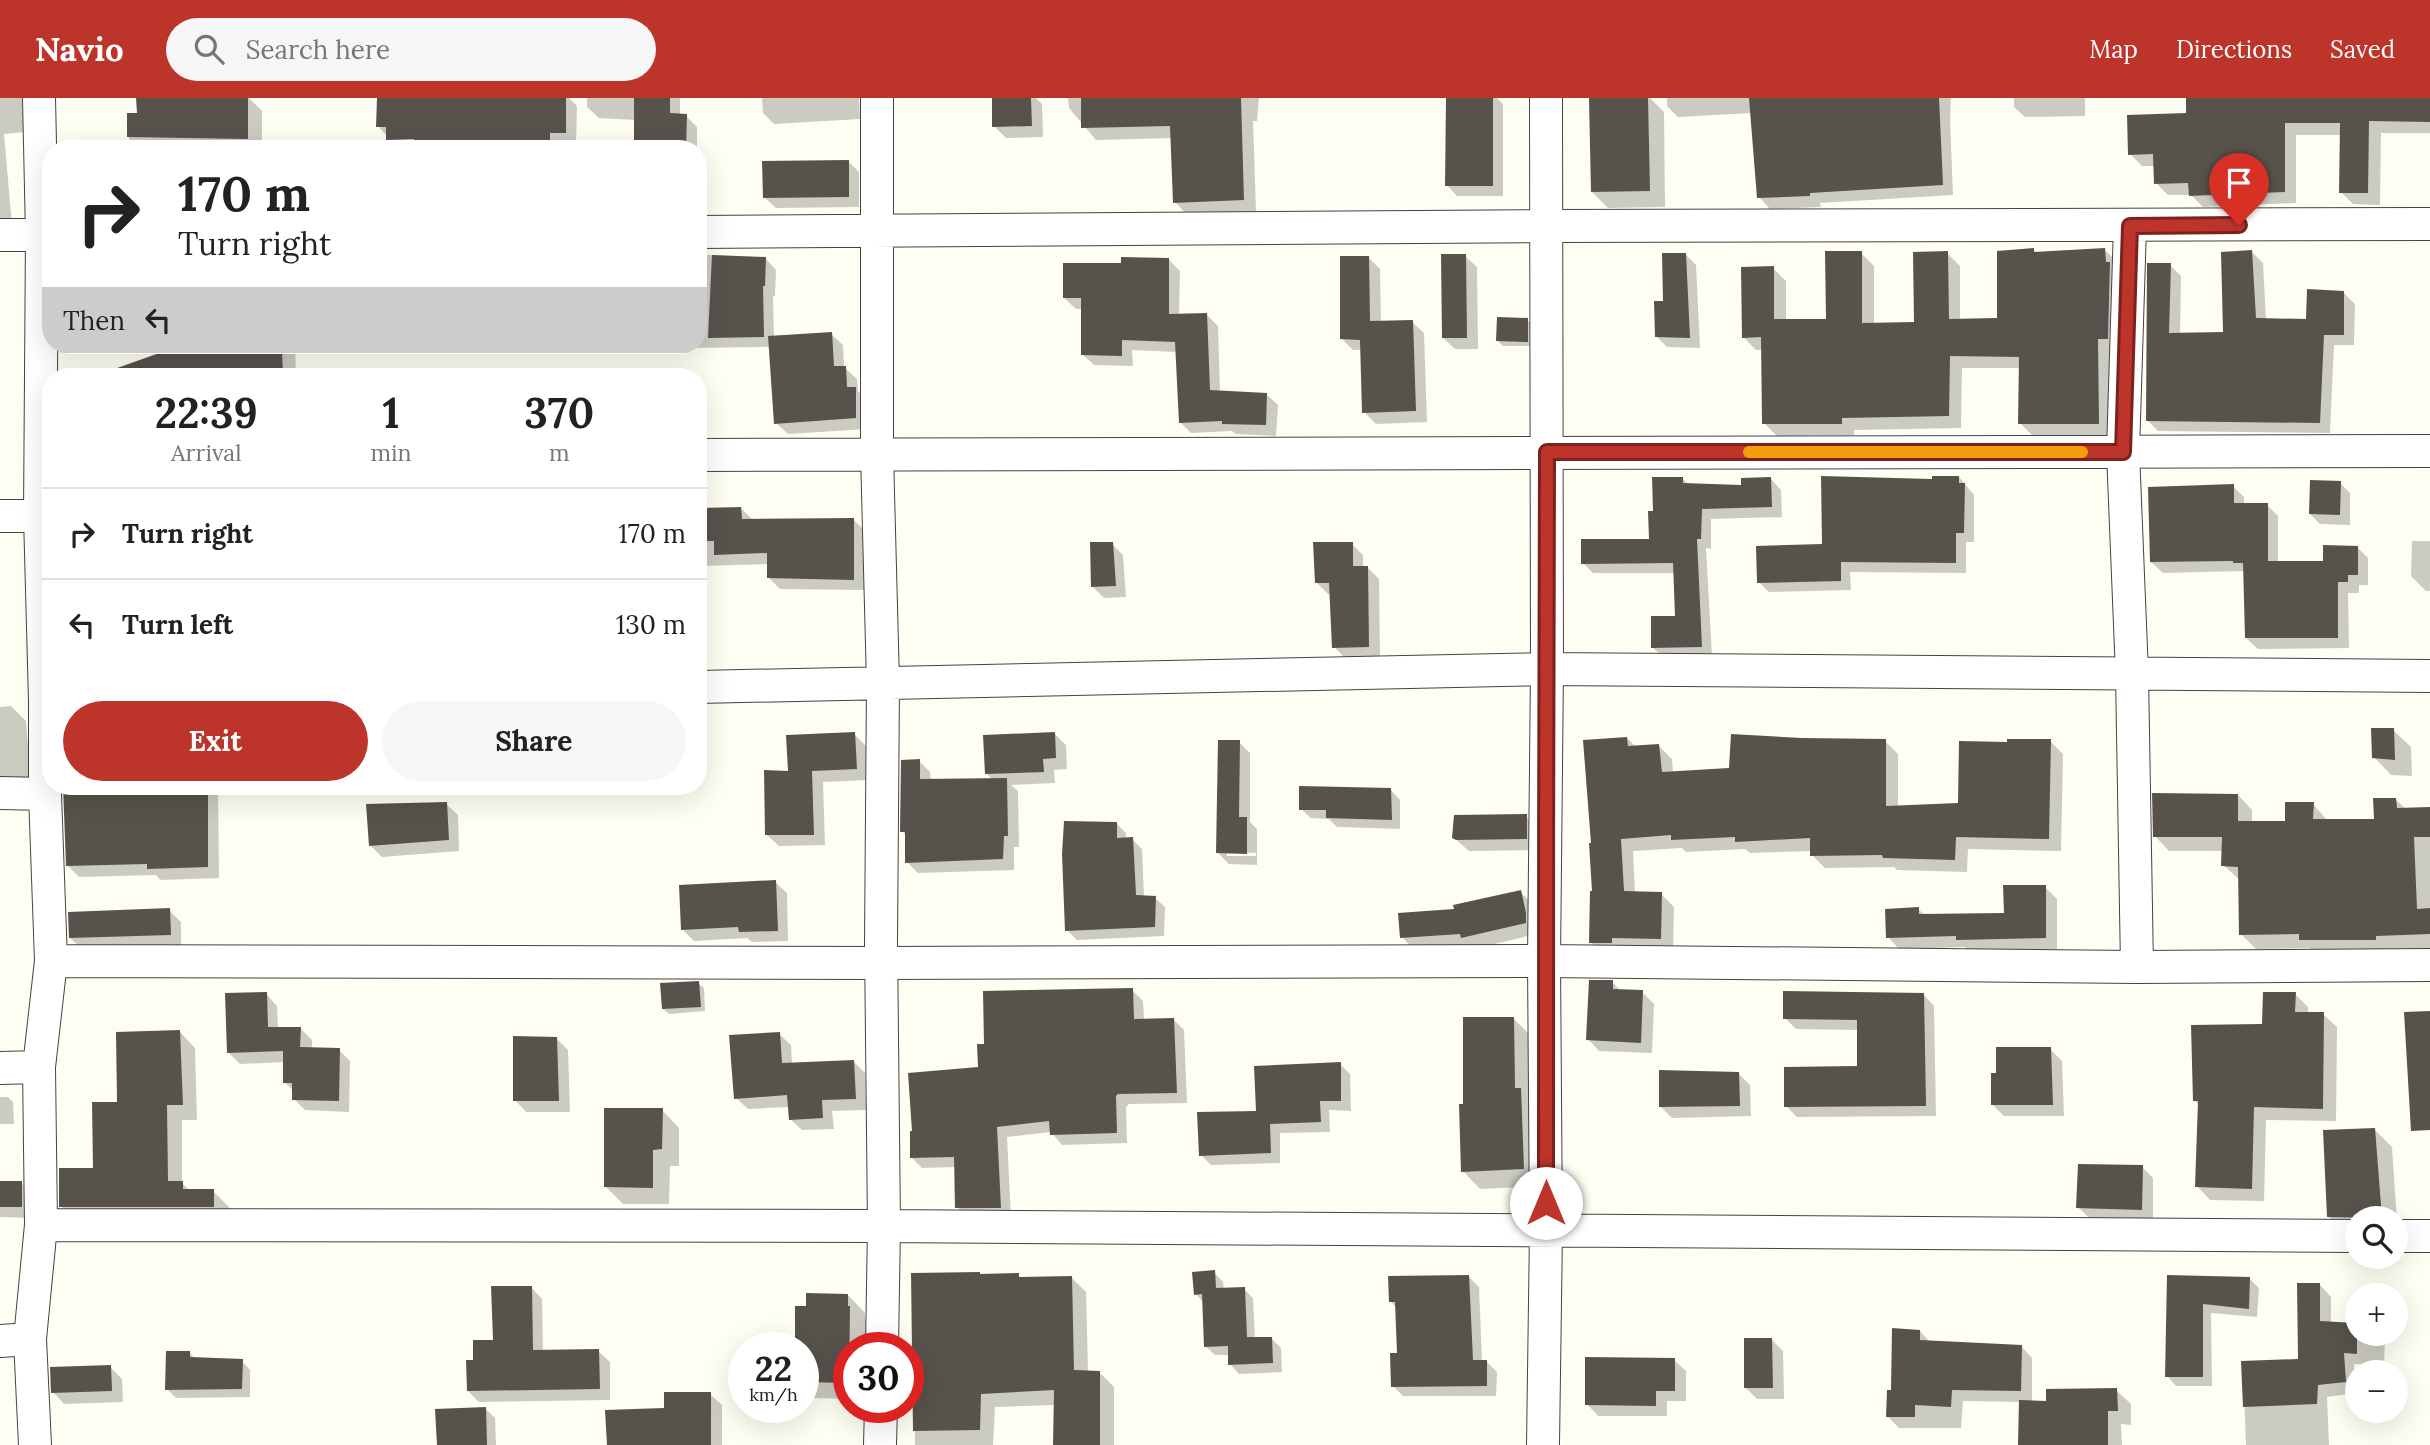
<!DOCTYPE html>
<html lang="en">
<head>
<meta charset="utf-8">
<style>
	:root { --surface:#fff; --page:#f6f6f6; --text:#222; --muted:#767676; --line:#e0e0e0; --accent:#bd342b }
	body { margin:0; font-family:Lora,serif; background:var(--page); color:var(--text); height:100vh; display:flex; flex-direction:column; font-size:26px; white-space:nowrap }
	* { box-sizing:border-box; margin:0 }
	p { font-size:23px; color:var(--muted) }
	.icon { flex:none; width:38px; height:38px; fill:none; stroke:currentColor; stroke-width:2; stroke-linecap:round; stroke-linejoin:round }
	.map { position:relative; flex:1; overflow:hidden }
	.panel { position:absolute; left:42px; top:270px; width:665px; height:427px; display:flex; flex-direction:column; background:var(--surface); border-radius:28px; box-shadow:0 7px 28px #0002 }
	.panel>* { flex:none }
	.banner { position:absolute; left:42px; top:42px; width:665px; height:214px; border-radius:28px; box-shadow:0 7px 28px #0002; background:#fff; color:var(--text); overflow:hidden }
	.buttons { position:absolute; left:2345px; top:1108px; display:grid; gap:14px }
	.buttons a { display:grid; place-items:center; width:63px; height:63px; border-radius:50%; background:var(--surface); box-shadow:0 7px 28px #0002; font-size:35px }
	.speed { position:absolute; left:728px; top:1234px; display:flex; gap:14px; font-size:35px; font-weight:700; text-align:center }
	.speed>* { display:grid; place-content:center; width:91px; height:91px; border-radius:50%; background:var(--surface); box-shadow:0 7px 28px #0002; line-height:1 }
	.speed small { font-size:18px; font-weight:400 }
	.speed .limit { border:10px solid #d22; background:#fff; color:#111 }
	.pin { position:absolute; display:grid; place-items:center; width:60px; height:60px; color:#fff; margin:-72px -30px; border-radius:50% 50% 50% 0; rotate:-45deg; box-shadow:0 0 7px #0007 }
	.pin .icon { rotate:45deg }
	.me { position:absolute; width:77px; margin:-38px; rotate:0deg; stroke-linejoin:round; filter:drop-shadow(0 0 5px #0008) }
	.turn { display:flex; align-items:center; gap:24px; height:147px; padding:0 21px; font-size:32px }
	.turn .icon { width:91px; height:91px; stroke-width:2.5 }
	.turn b { display:block; font-size:49px; line-height:60px }
	.then { display:flex; align-items:center; height:66px; padding:0 21px; background:#0003; gap:14px; font-size:26px }
	.eta { display:flex; justify-content:space-evenly; align-items:center; height:119px; text-align:center }
	.eta b { font-size:42px; font-weight:700; line-height:49px }
	.button { display:flex; gap:14px; margin-top:auto; padding:14px 21px }
	.button a { flex:1; height:80px; border-radius:42px; background:var(--accent); color:#fff; font-size:28px; font-weight:700; line-height:80px; text-align:center }
	.button a+a { background:var(--page); color:var(--text) }
	ul { padding:0; list-style:none }
	li { display:flex; align-items:center; gap:21px; height:91px; padding:0 21px; border-top:2px solid var(--line) }
	li div { flex:1 }
	li b { display:block; font-size:26px }
	li em { font-style:normal }
	header { display:flex; align-items:center; gap:42px; box-sizing:border-box; height:98px; padding:0 35px; background:var(--accent); color:#fff }
	header strong { font-size:33px }
	nav { display:flex; gap:38px; margin-inline-start:auto; font-size:24px }
	.search { width:490px; height:63px; background:var(--page); display:flex; align-items:center; gap:18px; box-sizing:border-box; padding:0 24px; border-radius:38px; color:var(--muted); font-size:26px }
	.map>svg:first-child { display:block }
	.shadow { fill:#0003; fill-rule:evenodd }
	.building { fill:#58524c }
	.lines { fill:none; stroke-linecap:round; stroke-linejoin:round }
	.street-casing { stroke:#434343; stroke-width:34 }
	.street { stroke:#fff; stroke-width:32 }
	.route-casing { stroke:#7b221c; stroke-width:18 }
	.route { stroke:#bd342b; stroke-width:12 }
	.slow { stroke:#f59e0b; stroke-width:12 }
</style>
</head>
<body>
<header>
<strong>Navio</strong>
<div class="search"><svg class="icon" aria-label="search" viewBox="0 0 24 24"><circle cx="10" cy="10" r="6"/><path d="M15 15l6 6"/></svg>Search here</div>
<nav><a>Map</a><a>Directions</a><a>Saved</a></nav>
</header>
<div class="map">
<svg width="2430" height="1347" viewBox="0 0 2430 1347">
	<rect width="100%" height="100%" fill="#fffef3"/>
	<!-- shadow -->
	<path class="shadow" d="M0,0H23L25,34L4,36L12,127H0Z
		M138,0H249L262,13V51H129V17H138Z
		M378,0H569L577,8L576,46H560V51H398L378,28Z
		M587,0H680V17L686,18L697,29V51H635L636,22L599,20L587,9Z
		M762,0H859L860,21L774,26L763,15Z
		M994,0H1036L1042,6L1043,39L1006,40L994,28Z
		M1068,0H1259L1257,23H1253L1256,114L1187,117L1175,104L1173,40L1096,42L1069,10Z
		M1448,0H1497L1503,6V98H1457L1447,87Z
		M1590,0H1650L1664,14L1665,109L1608,110L1592,94Z
		M1667,0H1951L1950,22L1953,97L1820,105L1821,109L1770,111L1759,99L1752,15L1678,19L1667,8Z
		M2014,0H2085V18L2025,19L2014,9Z
		M2187,0H2430V35H2381L2380,107L2353,106L2341,94V37H2296V105L2203,109L2191,97H2168L2156,85L2155,68H2142L2130,56L2188,17Z
		M848,63L859,74V109L776,110L765,100Z
		M2033,151L2037,155L2105,152L2117,164L2120,253H2110L2111,338L2032,337L2020,325L2021,270H1962L1961,330L1854,332V337L1777,338L1764,325L1763,252H1756L1743,239L1773,170L1786,183V223L1828,222L1861,155L1874,168V226H1915L1947,155L1960,168V223L1999,222V153Z
		M2252,154L2263,165L2266,222L2308,223L2344,195L2355,206L2354,247H2334L2330,335L2158,333L2147,322L2170,167L2181,178L2180,237L2224,236Z
		M698,156L766,161L776,172L775,198H773L774,240L831,236L843,247L844,269L857,281L858,293L866,302L867,331L788,336L776,325L770,249L688,250L684,247H698Z
		M1686,157L1696,167L1700,250L1667,249L1656,238L1665,205Z
		M1465,158L1477,169L1478,251H1455L1443,240Z
		M1368,159L1380,171L1381,224H1412L1424,235L1427,324L1376,326L1364,314L1362,252H1353L1342,241Z
		M1169,162L1180,173L1179,217H1207L1218,228L1220,294L1266,296L1278,307L1276,338L1235,336L1232,333L1191,335L1180,324L1177,254L1132,252L1133,268L1094,267L1082,256L1083,211H1076L1064,200L1123,167Z
		M1527,222L1533,227V248H1503L1498,243Z
		M64,247H164V254L73,256Z
		M187,247H295L296,278H100Z
		M332,247H526V250L338,253Z
		M1959,379L1974,397V444H1966V475L1850,474L1851,492L1769,494L1759,484L1934,383Z
		M1682,380L1689,387L1743,389L1771,381L1781,392L1782,419L1711,421V451L1706,450L1712,559H1663L1652,549L1677,520L1675,475H1593L1583,465L1650,442L1655,415Z
		M2340,385L2350,395V427L2320,426L2310,416Z
		M2233,388L2244,399V407H2267L2278,418V465L2325,464L2357,449L2368,460V487H2359V495H2348L2349,550L2258,551L2246,540L2244,473L2163,475L2151,464Z
		M741,410L753,422L853,421L864,432L865,492L780,491L769,480V466L698,468V412Z
		M2412,443H2430V493H2426L2411,478Z
		M1112,446L1123,457L1126,499L1104,500L1093,489Z
		M1352,446L1363,457V469H1367L1379,481L1380,560L1346,561L1334,549L1332,496H1328L1317,485Z
		M11,608L26,623L28,649L41,662V684L0,688V609Z
		M2393,632L2411,649L2412,678L2391,677L2374,659Z
		M1054,635L1066,647L1067,671L1054,672L1055,685L1011,687L1018,693L1019,749H1014V772L918,775L907,764L906,737L902,733L919,663L930,674L931,683L993,682L987,676Z
		M854,636L866,648L867,682L823,684L825,747L779,748L767,737L790,674Z
		M1627,640L1636,649L1659,648L1672,661L1673,675L1731,672L1885,643L1898,656V709L1960,707L2009,646L2050,643L2063,656L2061,753L1968,751L1967,774L1897,772L1894,769L1825,770L1812,757V753L1750,755L1745,751L1686,754L1682,750L1633,753L1635,796H1661L1674,809L1673,853L1603,857L1591,844L1594,795Z
		M1239,644L1250,655V724L1257,731V767L1229,766L1218,755ZM1227,754L1256,755V758H1227Z
		M157,688H218L219,780L160,782L156,777L79,779L68,768L157,691Z
		M1391,692L1400,702V731L1337,729L1329,721L1311,720L1301,711Z
		M2238,697L2252,712V725H2286L2313,706L2327,722L2375,723L2396,702L2406,711H2430V850L2390,851V856H2315L2309,850L2256,851L2241,836L2240,782L2223,767V753H2169L2155,738Z
		M446,706L458,717L459,753L382,759L371,748Z
		M1526,718L1538,730V752L1469,753L1454,740Z
		M1116,725L1126,735V741H1132L1142,751L1144,799L1155,800L1165,809L1164,838L1077,842L1067,832Z
		M775,784L787,795L788,843L752,844L747,840L694,843L683,832Z
		M2045,789L2057,801V851L1969,853L1965,849L1899,851L1888,839L1918,811L1926,818L2006,817Z
		M1520,794L1532,805L1537,836L1474,851L1471,847L1413,851L1402,839L1457,813Z
		M169,812L181,824V848L82,851L70,840Z
		M1612,884L1621,893L1642,894L1654,906L1652,955L1599,953L1588,941Z
		M698,885L704,890L705,913L669,916L663,911Z
		M1132,892L1143,903L1144,922L1173,921L1184,932L1187,1005L1129,1006L1126,1009L1127,1045L1062,1047L1051,1034L1007,1039L1011,1120H968L957,1109L956,1069L922,1070L911,1059L980,970Z
		M266,896L277,908L278,930H300L312,942V951L339,952L350,963L349,1014L305,1012L294,1001V993L284,984L285,964L240,966L228,954Z
		M2295,896L2308,909V916H2323L2337,929L2336,1023L2266,1022L2264,1103L2210,1102L2197,1088L2199,1007L2195,1003Z
		M1924,897L1934,908L1936,1018L1797,1019L1786,1008L1859,970V932L1796,931L1785,920Z
		M1514,921L1531,938L1540,1088L1480,1091L1463,1073L1465,1007Z
		M180,934L195,950L197,1022H182V1085L190,1093H213L229,1109L228,1124L76,1123L61,1108L94,1072L118,1006Z
		M779,936L791,947L792,966L853,963L865,975L866,1012L832,1013L834,1031L802,1032L790,1021L789,1009L748,1011L736,1000Z
		M556,940L568,952L570,1014H526L515,1002Z
		M2050,951L2062,963L2064,1018H2004L1992,1006L1998,977Z
		M1340,966L1350,976L1351,1013L1329,1012L1330,1034L1280,1035V1065L1211,1067L1201,1057L1257,1014Z
		M1739,976L1750,987L1751,1018L1672,1020L1660,1008Z
		M0,999H8L13,1004L14,1026H0Z
		M662,1012L679,1030V1068H670L669,1106H623L605,1088Z
		M2375,1032L2392,1049L2398,1138H2396V1120H2357V1137L2346,1136L2329,1119Z
		M2142,1069L2153,1080V1123L2090,1121L2078,1109Z
		M0,1085H21L33,1096V1120L0,1119Z
		M1214,1174L1223,1184L1224,1192L1244,1191L1253,1200L1255,1241H1272L1281,1250L1282,1274L1239,1276L1230,1266V1257H1215L1205,1248L1204,1205L1196,1196Z
		M913,1177H1018L1022,1181L1072,1180L1086,1194L1088,1274H1099L1114,1289V1347H1055V1307L995,1309L993,1347H915Z
		M1469,1179L1479,1189L1482,1263H1486L1497,1274L1496,1298H1403L1393,1288L1399,1257L1397,1210L1390,1203Z
		M2169,1179L2250,1181L2259,1190L2257,1219L2211,1215L2212,1288H2176L2167,1278Z
		M2320,1187L2331,1199V1225L2357,1227V1236H2382L2385,1239L2384,1268L2354,1266L2356,1295L2327,1299L2329,1347H2246L2243,1265L2300,1263Z
		M531,1189L542,1201L543,1254L598,1253L610,1264V1302L479,1304L468,1293L474,1264L495,1244Z
		M848,1197L865,1215V1221L871,1227V1250H849V1301L813,1300L803,1291V1250Z
		M1920,1233L1930,1244L2021,1248L2032,1260V1304H2048L2116,1292L2131,1306V1327L2121,1326L2122,1347H2020L2021,1304L1963,1303L1961,1330H1899L1888,1319L1893,1294Z
		M1772,1242L1783,1253L1784,1301H1757L1745,1289Z
		M190,1255L195,1261L242,1263L250,1272V1299L176,1300L167,1291Z
		M1674,1262L1686,1273V1303H1667V1318H1598L1587,1306Z
		M110,1269L122,1281L123,1304L64,1306L53,1294Z
		M710,1296L722,1307V1347H609Z
		M485,1310L495,1320L496,1347H439Z"/>
	<!-- building -->
	<path class="building" d="M136,0H248V41L127,39V15H137Z
		M377,0H566V35H550V51H414V41L386,42V29H376Z
		M634,0H670V15L687,16L686,51H655V42H634Z
		M992,0H1031L1032,28L992,29Z
		M1081,0H1241L1244,102L1173,105L1170,28L1081,30Z
		M1446,0H1493V88H1445Z
		M1589,0H1648L1650,93L1591,94Z
		M1749,0H1939L1943,87L1810,95V98L1757,100Z
		M2186,0H2430V24L2369,23L2368,95H2339L2340,25H2285V94L2189,98L2188,85L2154,86L2153,56L2128,57L2127,17L2186,15Z
		M849,62V99L763,100L762,63Z
		M2034,150V154L2105,150L2106,164H2110L2108,241H2098L2099,326H2018L2019,259L1950,258L1949,318L1842,320V326H1762L1761,239L1742,240L1741,169L1774,168V221H1826L1825,153H1862V225L1914,224L1913,154L1948,153L1949,221L1997,220V153Z
		M2252,152L2256,220L2306,221L2307,191L2344,193V237H2324L2320,325L2146,323L2147,165H2171L2169,235L2223,234L2221,154Z
		M1662,155H1686L1690,240L1655,239L1654,203H1663Z
		M1441,156H1466L1467,240H1442Z
		M712,157L766,159L765,188H763L764,239L708,240Z
		M1340,158H1369L1370,223L1413,222L1416,313L1362,315L1360,242L1340,241Z
		M1121,159L1169,160V216L1207,215L1210,292L1267,295L1266,327L1222,326V323L1179,325L1175,244L1122,242V258L1081,257V200H1063V165H1121Z
		M1497,219L1528,220V244L1496,243Z
		M832,234L834,268H846L847,289H856V320L774,326L768,238Z
		M182,247H226V255L282,251L283,278H104L103,275Z
		M1821,378L1932,381V378H1959V385H1965L1964,435H1956V465L1841,464V483L1757,485L1756,448L1822,446Z
		M1652,379H1683V385L1741,387V380L1771,379L1772,409L1702,411L1701,441H1697L1702,549L1651,550V518H1675L1673,465L1581,466V441H1649L1648,413H1653Z
		M2310,382L2341,383L2340,417L2309,416Z
		M2234,386V405H2268V463H2323V447L2358,448V477H2348V484H2338V540H2245L2243,465H2233V463L2150,464L2148,389Z
		M741,409L742,421L854,420V482L767,480V455L714,457V443H700V410Z
		M1090,444H1113L1116,488L1091,489Z
		M1313,444H1353V468H1368L1369,549L1332,550L1329,485H1315Z
		M2371,630H2394L2395,662L2372,660Z
		M855,634L857,671L812,673L814,737H765L764,672L788,673L786,637Z
		M1055,634L1056,660L1043,661L1044,674L985,676L983,637Z
		M1731,636L1802,640L1886,641V708L1958,705L1959,643L2007,644V641H2051L2049,741L1956,739L1955,762L1883,760L1882,757L1810,758V740L1735,744V739L1671,742V737L1621,741L1624,793L1662,794L1661,841L1612,840V845H1589L1590,793H1592L1589,745H1591L1583,642L1627,639L1628,648L1659,646L1662,674L1729,670Z
		M1218,642H1240L1239,719H1247V756L1216,755Z
		M920,661V681L1007,680L1008,738H1004L1003,761L905,765V734H900L901,662Z
		M63,688H208V769L147,771V766L66,768Z
		M1299,688L1391,690L1392,722L1326,720V712H1299Z
		M2152,695L2238,696V723H2285V704H2314L2313,721H2374L2373,700H2396L2397,710L2430,709V739H2414L2417,811L2430,810V836L2376,838V842H2299V836L2239,837L2238,769L2221,768L2222,739H2153Z
		M447,704L449,742L369,748L366,706Z
		M1527,716V741L1456,742L1452,740L1454,717Z
		M1064,723L1117,724V740L1133,739L1136,797L1156,798L1155,829L1065,833L1062,756Z
		M776,782L778,833L739,834L738,829L681,832L679,787Z
		M2003,787H2046V840L1956,842V838L1886,840L1885,811L1919,809V816L2004,815Z
		M1521,792L1526,815V825L1461,840L1460,836L1400,840L1398,815L1454,811L1453,807Z
		M170,810L171,837L69,840L68,814Z
		M1589,882H1613V891L1643,892L1641,945L1586,942Z
		M699,883L701,909L662,911L660,885Z
		M1133,890L1134,921L1174,920L1177,995L1118,996L1116,998L1117,1035L1050,1037L1049,1023L997,1029L1001,1110H955L954,1059L910,1060V1033H912L908,975L978,969L977,946H984L983,893Z
		M1783,893L1924,895L1926,1008L1784,1009V969L1857,968V922L1783,921Z
		M267,894L268,929H301L300,949L340,950L339,1003L292,1002V985H283V953L227,955L225,895Z
		M2263,894H2296L2295,914H2324L2323,1011L2254,1009L2252,1091L2195,1089L2198,1003H2193L2191,927L2262,926Z
		M2430,913V1032L2411,1033L2404,914Z
		M1463,919H1514L1515,990H1521L1524,1071L1461,1074L1459,1006H1463Z
		M180,932L183,1007H167L168,1083H183V1091H214V1109H59V1070H93L92,1004H117L116,934Z
		M780,934L782,965L854,962L856,1001L822,1002L823,1020L789,1022L787,997L734,1001L729,937Z
		M513,938L557,939L559,1003H513Z
		M1996,949H2051L2053,1007H1991V975H1996Z
		M1341,964V1003H1320L1321,1024L1270,1026L1271,1055L1199,1058L1197,1014L1256,1013L1254,968Z
		M1659,972L1739,974L1740,1008L1659,1009Z
		M604,1010H663L662,1051L653,1052V1090L604,1089Z
		M2375,1030L2382,1120L2327,1119L2323,1032Z
		M2078,1066L2143,1067L2142,1112L2076,1110Z
		M0,1083H22V1109H0Z
		M1215,1172L1216,1190L1245,1189L1247,1239H1272L1273,1265L1228,1267V1248L1204,1249L1202,1196L1194,1197L1192,1174Z
		M980,1174V1176L1019,1175V1179L1072,1178L1074,1272L1100,1273V1347H1053L1054,1292L981,1296L980,1332L913,1333L911,1175Z
		M1469,1177L1473,1262H1487V1288L1391,1289L1390,1255H1397L1395,1204H1389L1388,1178Z
		M2167,1177L2250,1179L2249,1211L2203,1206V1279H2165Z
		M2297,1185H2320V1223L2357,1225V1256L2344,1255L2346,1284L2318,1287L2317,1306L2243,1309L2241,1263L2298,1261Z
		M491,1188H532L533,1252L599,1251L600,1291L467,1293L466,1262H473V1242H493Z
		M806,1195L848,1196V1208H850L849,1285L803,1284V1250H795V1208H806Z
		M1892,1230L1920,1232V1242L2022,1247L2021,1293L1952,1292L1951,1309L1915,1307V1319H1886L1887,1292H1891Z
		M1744,1240H1772L1773,1290H1744Z
		M166,1253H190V1259L243,1261L242,1291L165,1292Z
		M1585,1259L1675,1260V1293H1656V1308L1585,1307Z
		M111,1267L112,1293L51,1295L50,1269Z
		M2117,1290L2118,1313H2108V1347H2018L2019,1302L2046,1303V1291Z
		M664,1294H711V1347H607L605,1312L664,1310Z
		M486,1309L487,1347H437L435,1311Z"/>
	<g class="lines">
		<defs>
			<path id="street" d="M877,0V356L883,585L881,845L884,1128L882,1250
				M2130,128L2123,354L2132,576L2137,869
				M698,134L1546,128L2430,126
				M0,137H51
				M698,357L2430,353
				M0,418H40
				M698,589L1547,571L2430,578
				M0,695L45,696
				M51,863L882,865L1544,863L2137,869L2430,867
				M0,970L39,969
				M41,1127L884,1128L2357,1138
				M2396,1138H2430
				M0,1243L30,1241
				M35,1347L30,1241L41,1127L39,969L51,863L45,696V603L40,418L42,137L39,0
				M880,1347L881,1309
				M1543,1347L1546,1132L1544,863L1547,571L1546,0"/>
		</defs>
		<!-- street casing -->
		<use href="#street" class="street-casing"/>
		<!-- street -->
		<use href="#street" class="street"/>
	</g>
	<g class="lines">
		<defs>
			<path id="route" d="M1546,1105C1544,855 1548,604 1547,354H2123L2130,128L2239,127"/>
		</defs>
		<!-- route casing -->
		<use href="#route" class="route-casing"/>
		<!-- route -->
		<use href="#route" class="route"/>
		<!-- slow -->
		<path class="slow" d="M1749,354H2082"/>
	</g>
</svg>
<div class="buttons">
<a><svg class="icon" aria-label="search" viewBox="0 0 24 24"><circle cx="10" cy="10" r="6"/><path d="M15 15l6 6"/></svg></a>
<a>+</a>
<a>−</a>
</div>
<div class="speed"><div>22<small>km/h</small></div><div class="limit">30</div></div>
<div class="pin" style="left:2239px;top:127px;background:#d93025"><svg class="icon" aria-label="arrive" viewBox="0 0 24 24"><path d="M6 21V4h12l-3 4 3 4H6"/></svg></div>
<svg class="me" style="left:1546px;top:1105px" viewBox="-20 -20 40 40"><circle r="19" fill="#fff"/><path d="M0-13L10 11 0 6-10 11z" fill="#bd342b"/></svg>
<div class="banner">
<div class="turn"><svg class="icon" aria-label="right" viewBox="0 0 24 24"><path d="M7 20v-9h11M14 6l5 5-5 5"/></svg><div><b>170 m</b>Turn right</div></div>
<div class="then">Then<svg class="icon" aria-label="left" viewBox="0 0 24 24"><path d="M17 20v-9H6M10 6l-5 5 5 5"/></svg></div>
</div>
<section class="panel">
<div class="eta">
<div><b>22:39</b><p>Arrival</p></div>
<div><b>1</b><p>min</p></div>
<div><b>370</b><p>m</p></div>
</div>
<ul>
<li><svg class="icon" aria-label="right" viewBox="0 0 24 24"><path d="M7 20v-9h11M14 6l5 5-5 5"/></svg><div><b>Turn right</b></div><em>170 m</em></li>
<li><svg class="icon" aria-label="left" viewBox="0 0 24 24"><path d="M17 20v-9H6M10 6l-5 5 5 5"/></svg><div><b>Turn left</b></div><em>130 m</em></li>
</ul>
<div class="button"><a>Exit</a><a>Share</a></div>
</section>
</div>
</body>
</html>
